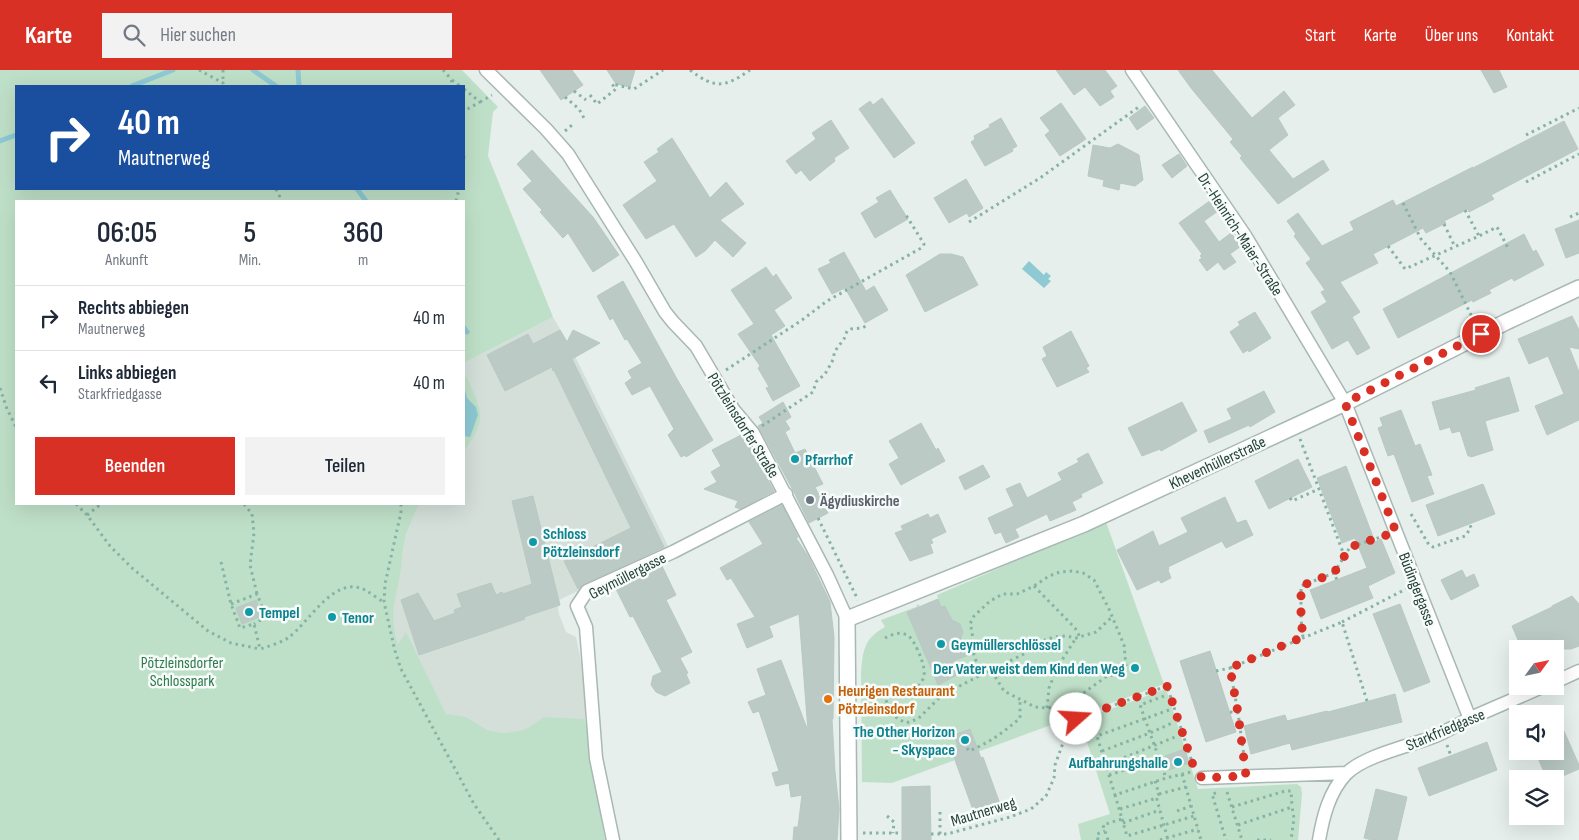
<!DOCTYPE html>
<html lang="de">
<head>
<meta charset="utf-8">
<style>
	:root { --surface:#fff; --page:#f2f2f3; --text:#1f2937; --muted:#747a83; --line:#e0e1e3; --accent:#d93025 }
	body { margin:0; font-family:"Sofia Sans Condensed",sans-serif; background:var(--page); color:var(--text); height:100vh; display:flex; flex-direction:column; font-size:19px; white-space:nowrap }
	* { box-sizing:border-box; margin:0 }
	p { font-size:16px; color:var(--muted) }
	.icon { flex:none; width:28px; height:28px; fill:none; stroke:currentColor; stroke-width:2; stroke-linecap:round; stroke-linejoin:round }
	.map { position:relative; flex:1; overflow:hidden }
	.sheet { position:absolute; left:15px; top:130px; width:450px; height:305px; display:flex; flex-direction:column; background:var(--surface); border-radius:0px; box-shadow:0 5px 20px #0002 }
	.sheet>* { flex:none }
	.hud { position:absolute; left:15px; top:15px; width:450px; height:105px; border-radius:0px; box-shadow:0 5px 20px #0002; background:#1a4fa0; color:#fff; overflow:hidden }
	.needle { width:32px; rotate:57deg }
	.tools { position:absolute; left:1509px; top:570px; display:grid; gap:10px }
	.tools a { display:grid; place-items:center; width:55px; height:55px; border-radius:0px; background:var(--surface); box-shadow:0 5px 20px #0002; font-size:25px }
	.pin { position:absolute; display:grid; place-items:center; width:42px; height:42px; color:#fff; margin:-21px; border:2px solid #fff; border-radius:50%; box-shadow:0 1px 5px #0007 }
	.me { position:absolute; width:55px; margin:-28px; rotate:71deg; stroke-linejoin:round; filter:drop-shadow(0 0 4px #0008) }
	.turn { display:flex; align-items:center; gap:18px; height:105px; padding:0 20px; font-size:22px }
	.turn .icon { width:65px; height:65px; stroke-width:2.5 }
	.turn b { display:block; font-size:35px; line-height:42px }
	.eta { display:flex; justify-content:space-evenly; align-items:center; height:85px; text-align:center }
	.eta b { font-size:30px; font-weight:600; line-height:35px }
	.cta { display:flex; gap:10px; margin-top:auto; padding:10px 20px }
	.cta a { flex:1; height:58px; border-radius:0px; background:var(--accent); color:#fff; font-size:20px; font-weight:600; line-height:58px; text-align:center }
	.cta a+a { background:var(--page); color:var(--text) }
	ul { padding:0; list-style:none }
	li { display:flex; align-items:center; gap:15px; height:65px; padding:0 20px; border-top:1px solid var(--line) }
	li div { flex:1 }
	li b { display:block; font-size:19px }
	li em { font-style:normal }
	header { display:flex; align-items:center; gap:30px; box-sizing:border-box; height:70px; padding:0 25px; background:var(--accent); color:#fff }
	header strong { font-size:24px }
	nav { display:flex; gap:28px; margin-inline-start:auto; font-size:18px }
	.search { width:350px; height:45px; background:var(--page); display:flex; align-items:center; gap:12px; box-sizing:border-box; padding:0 18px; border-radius:0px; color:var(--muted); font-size:19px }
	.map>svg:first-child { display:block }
	.built { fill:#d4dfda }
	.green { fill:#bfe0c8; fill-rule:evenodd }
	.water { fill:#8ec9d4 }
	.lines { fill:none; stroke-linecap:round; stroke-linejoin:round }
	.stream { stroke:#8ec9d4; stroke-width:5 }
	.building { fill:#bbcac4; stroke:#b8c9c2 }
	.minor-casing { stroke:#a8b8b2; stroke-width:15 }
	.tertiary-casing { stroke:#a8b8b2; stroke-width:18 }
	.path { stroke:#86b3a5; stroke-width:3; stroke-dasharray:2.5 4; stroke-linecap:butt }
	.minor { stroke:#fff; stroke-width:12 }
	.tertiary { stroke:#fff; stroke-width:15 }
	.route { stroke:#d93025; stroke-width:9; stroke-dasharray:0 16.2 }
	.culture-dot { fill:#0f9aa8; stroke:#f7fbf9; stroke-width:2 }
	.worship-dot { fill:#6b7280; stroke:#f7fbf9; stroke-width:2 }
	.food-dot { fill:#e8710a; stroke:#f7fbf9; stroke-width:2 }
	.labels { text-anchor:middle; stroke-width:5; stroke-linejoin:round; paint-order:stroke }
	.street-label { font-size:16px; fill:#24423a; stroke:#f7fbf9 }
	.culture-label { font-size:16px; font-weight:bold; fill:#0d838f; stroke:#f7fbf9; text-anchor:start }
	.worship-label { font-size:16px; font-weight:bold; fill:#5b616d; stroke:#f7fbf9; text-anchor:start }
	.park-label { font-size:16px; fill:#2d7a4b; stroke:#f7fbf9 }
	.food-label { font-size:16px; font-weight:bold; fill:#c56008; stroke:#f7fbf9; text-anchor:start }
</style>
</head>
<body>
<header>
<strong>Karte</strong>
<div class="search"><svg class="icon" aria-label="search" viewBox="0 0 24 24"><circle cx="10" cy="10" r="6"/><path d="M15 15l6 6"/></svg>Hier suchen</div>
<nav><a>Start</a><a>Karte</a><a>Über uns</a><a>Kontakt</a></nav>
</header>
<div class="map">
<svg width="1579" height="770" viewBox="0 0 1579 770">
	<rect width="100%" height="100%" fill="#e6efeb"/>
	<!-- built -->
	<path class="built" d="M553,247L571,278L669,478L559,530L560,535L558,536L559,544L566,562L576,567L586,616L585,649L513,666L457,663L398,575L392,551L394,531L400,503L404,474L411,451L419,434H464V382L471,371L479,335L464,301V293Z"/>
	<!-- green -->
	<path class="green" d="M0,0H462L498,37L493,42L488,86L553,247L464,293V131H16V434H419C413,447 407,460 404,474C402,484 402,495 400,505C395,533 389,544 398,574L406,562L446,644L466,647L487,660L503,663L519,661L528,658L544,647L585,649L605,770H0ZM16,16H464V119H16Z
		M464,301C470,316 482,334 480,350C478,361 470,373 464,382Z
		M1106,452L1164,614L892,713L862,712L861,604C863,581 863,569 885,557L881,550L916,537L918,534L920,536L908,541V544L938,615L961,603L955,590L966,585L960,571L963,562L960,555L952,550L945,536L941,537L937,525Z
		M1166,619L1198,719L1297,714L1301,717L1302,724L1298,770H1081L1078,754L1110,744L1080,650Z"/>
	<!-- water -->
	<path class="water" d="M1029,191L1044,205L1046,202L1051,206L1048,209L1051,211L1044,218L1022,199Z
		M464,316L467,328L476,337L478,345L470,367L464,366Z"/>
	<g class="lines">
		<!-- stream -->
		<path class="stream" d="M253,0L276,16
			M298,0L299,16
			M132,16L173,0
			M0,71L16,65
			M357,119L366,131
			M464,258L467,262"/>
	</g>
	<!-- building -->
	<path class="building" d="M540,0H572L583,15L561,30Z
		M607,0H635L630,17L616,14Z
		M1056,0H1105L1117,16L1110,21L1114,27L1100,36L1085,17L1074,25Z
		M1178,0H1212L1252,48L1284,21L1295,35L1278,48L1288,65L1269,80L1293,109L1323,90L1329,100L1278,134L1240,88L1242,86L1230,72L1233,69L1191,18Z
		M1481,0H1499L1507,17L1494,23Z
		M882,28L915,73L894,88L859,39L870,31L873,35Z
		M1061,33L1086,69L1060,86L1045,65L1050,61L1040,48Z
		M1145,36L1154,48L1137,60L1129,48Z
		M1001,48L1017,76L1012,79L1013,81L985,96L971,72L975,69L974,66L990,57L989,55Z
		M831,50L849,78L834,88L835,91L810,111L801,100L796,104L786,91L816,69L812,63Z
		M1564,51L1578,79L1491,125L1494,129L1469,142L1468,139L1444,151L1446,153L1426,163L1423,158L1373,184L1378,193L1340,212L1360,242L1352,247L1370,278L1357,285L1348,270L1332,279L1311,242L1327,232L1321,222L1325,220L1306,193L1311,189L1294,166L1296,164L1287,151L1298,143L1322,176L1354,160L1350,152L1393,130L1396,136L1473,97V98Z
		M672,68L710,128L726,112L744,134L720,150L746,173L733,187L715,170L705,181L696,187L674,154L646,169L623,135L657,111L644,92L659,82L657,79Z
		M1118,74L1139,85L1143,110L1135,116L1120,113L1119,120L1103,116L1104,110L1088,106L1093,75L1110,78Z
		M532,80L593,147L619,185L593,202L568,163L563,168L540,142L542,140L523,119L532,111L517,94Z
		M1179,84L1187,96L1172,108L1162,95Z
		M966,109L983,138L969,147L967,143L949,153L934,128Z
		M890,120L908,149L875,168L861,143L879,132L876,128Z
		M1211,130L1218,141L1204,151L1219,172L1231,163L1241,176L1230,184L1236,192L1224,200L1218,192L1207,201L1199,190L1202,188L1200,186L1202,184L1179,153Z
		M1579,150V183L1566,188L1555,159Z
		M1524,164L1533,182L1536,180L1544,195L1514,211L1512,208L1489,220L1491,223L1473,232L1472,230L1398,268L1383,239Z
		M844,182L866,221L874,216L888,240L865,253L845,218L832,224L818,199L831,193L829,190Z
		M940,184H951L963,187L978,215L925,242L906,205Z
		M766,197L773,207L776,204L792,228L774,240L785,256L771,265L800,316L773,331L766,318L769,317L758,298L760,296L738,264L754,254L731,220Z
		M623,211L677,309L713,370L686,387L685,385L681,387L668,365L674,359L650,316L632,325L625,313L632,308L628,301L642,293L627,269L625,270L613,248L610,250L597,226Z
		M1255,242L1271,268L1249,282L1248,280L1243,283L1230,262L1240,255L1238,252Z
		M1572,246L1579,260V279L1569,277L1579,302V350L1547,365L1535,336L1564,324L1548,286L1529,294L1518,269Z
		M560,260L567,272L573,260L600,273L572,289L664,477L584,514L578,519L564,491L631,458L554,300L553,301L552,297L505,321L487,285L528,264L533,274Z
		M1071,261L1089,296L1086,298L1089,302L1057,317L1042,289L1047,286L1043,277Z
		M1509,307L1519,341L1485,351L1493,380L1471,387L1470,386H1468L1460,361L1452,363L1450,357L1440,360L1432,332L1476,320L1475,318Z
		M1264,321L1275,342L1250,357L1249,355L1209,373L1204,361L1232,349L1227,339Z
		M783,332L791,347L785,351L790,359L785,362L795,383L805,379L823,414L815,417L828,443L809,453L793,420L758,356L763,353L759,347Z
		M1182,332L1197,361L1161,381L1160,379L1142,386L1128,358Z
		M1401,340L1415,376L1420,374L1432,405L1427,406L1434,424L1412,432L1394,384L1388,386L1378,358L1383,356L1380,348Z
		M921,353L936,380L938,378L945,391L901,415L889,394L899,388L889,371Z
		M743,364L774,421L740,439L735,437L738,431L704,419L717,412L711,402L721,396L712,380Z
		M1088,383L1103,413L1081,424L1082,427L1072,432L1076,440L1050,451L1047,444L1015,459L1019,467L1006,473L1001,462L995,464L988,448L1014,436L1006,419L1020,413L1027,428L1062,410L1058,403L1079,392L1077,389Z
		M1298,389L1312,417L1269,439L1255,411Z
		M983,395L990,407L965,420L959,407Z
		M1346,396L1375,472L1381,469L1395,503L1368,516L1373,528L1321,549L1310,520L1367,498L1355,468L1342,473L1317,408Z
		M1483,414L1495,444L1438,466L1426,435Z
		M533,426L560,535L524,547L525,549L485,563L419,585L401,530L418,523L434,551L455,543L454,540L462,537L457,524L491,513L496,525L502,522L503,524L532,514L512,431Z
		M1225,427L1237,453L1246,450L1253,465L1226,478L1222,471L1168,497L1169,499L1168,500L1171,508L1161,513L1159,510L1137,520L1117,480L1153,461L1159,476L1188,462L1181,448Z
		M782,435L798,467L796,468L808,486L830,532L834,567L833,649H832L835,702L839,739L837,770H793L794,757H798L802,725L791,727L789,713L776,716L772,703L779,701L759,641L753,643L748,632L766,625L757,599L781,590L808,661L799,544L769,556L773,567L747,578L737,554L755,547L731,508L727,510L720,498L763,474L749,452Z
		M928,444L930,448L938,444L946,462L931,469L933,473L930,474L933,483L910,491L895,463L903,460L901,456Z
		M662,496L676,525L666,530L692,582L680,588L688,603L686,604L690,613L665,626L656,622L651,615L653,606L662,602L633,546L630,547L615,517Z
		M1462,500L1466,508L1474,504L1479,516L1451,530L1441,510Z
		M1572,526L1579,534V576L1571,579H1522L1512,556L1552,537V536Z
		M938,529L941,537L945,536L952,550L960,554L963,562L960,571L967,586L955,590L961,603L938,615L907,542Z
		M256,530L262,546L242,554L236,538Z
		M1400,534L1430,612L1404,622L1373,544Z
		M1210,581L1236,662L1206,672L1180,591Z
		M1395,624L1402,652L1292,680L1290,673L1251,684L1244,656L1285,645L1287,651L1327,641L1328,642Z
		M970,659L981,688L983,687L1003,742L977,751L951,679L958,676L954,665Z
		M1564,661L1579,695V699L1556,709H1547L1535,681H1555V665Z
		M1487,672L1497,700L1429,726L1418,698Z
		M1185,679L1189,693L1169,700L1165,686Z
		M930,716L931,770H902V717Z
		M1376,719L1407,727L1397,770H1372L1364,768Z"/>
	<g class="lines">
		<defs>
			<path id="minor" d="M486,0L546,59L568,84L636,192L665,242L673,252L696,276L733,339L753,363L827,505L847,549
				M1132,0L1246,167L1345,333L1470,649
				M1555,612L1579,601
				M1202,708L1347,703
				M613,770L596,688L586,557L577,536L587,521L673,482L786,424
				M1319,770C1323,747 1329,722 1346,704C1363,686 1409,676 1433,667C1446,662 1458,654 1471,648C1495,637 1520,627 1544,616"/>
			<path id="tertiary" d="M849,770L847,549L1084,454L1345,333L1506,252L1579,218"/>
		</defs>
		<!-- minor casing -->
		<use href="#minor" class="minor-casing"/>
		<!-- tertiary casing -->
		<use href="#tertiary" class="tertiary-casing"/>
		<!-- path -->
		<path class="path" d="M199,0L223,13L224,16
			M223,0V13
			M443,0L451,9L453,16
			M690,0C715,19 724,18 750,0
			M452,10L460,16
			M464,19L480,32L464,41
			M574,21L586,30
			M590,25L597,34L616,19L612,14L634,19L663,0
			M565,27L579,39L584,48
			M480,32L492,25
			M565,61L572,55
			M1526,65L1579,38
			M464,86V90
			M1526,112L1579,84
			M276,119L282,131
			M456,131L459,119
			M1403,133L1421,169L1450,202L1475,253
			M1465,140L1479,166
			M1570,147L1579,143
			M969,152L1040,108L1140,36
			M1444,154L1455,177
			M1388,176L1405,199L1479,166L1497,157L1508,178
			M726,300L802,250L827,231L923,177L924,174L906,145
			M0,318L7,339L16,357
			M762,356L813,322L816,312L825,304L832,292L835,281L844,269L847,261L851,259L862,258L868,255
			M1300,369L1344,485
			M1290,428L1292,431L1319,419
			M76,434L87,445L110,476L132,498L208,561L231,573L260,579
			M244,434L252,444L254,463L250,495L257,524
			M401,434V442L385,514L384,532L395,581L401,599L474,734L499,770
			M1411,444L1429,475L1433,477L1465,466L1471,458L1470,454
			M87,445L101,434
			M818,448L858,530
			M221,492L231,534L240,558L254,554L260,579C269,576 280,573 288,568C309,553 334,504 365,520C371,523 378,529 384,532
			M1334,503L1350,477L1384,466
			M1034,516L1075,558L1080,567
			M231,534L257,524L266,547L254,554
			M1342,552L1406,519
			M1303,567L1301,549V516L1334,503L1337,510
			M885,568C891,565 899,561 907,565C914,568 923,591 924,599C925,605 923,612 918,616C909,624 895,622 884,623C889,640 889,645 906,653L918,649L942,625L981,605L974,585L972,561L970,554L974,546L990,531L1003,524H1017L1034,516L1049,506L1060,502L1073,501L1083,503L1094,510L1109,539L1124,575L1126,597L1119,604L1107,606L1067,635L1047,638L1035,637L1004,621L991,600
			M916,579L921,577
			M1230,598L1342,552L1367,631
			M1216,601L1230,598L1238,643
			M981,605L1026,583L1045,570L1054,567L1066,566L1076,568L1096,562L1113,546
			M1164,626L1140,635L1166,708
			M1047,638L1049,618L1057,598L1076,568
			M1169,640L1097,666L1115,725L1166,708L1191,702
			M1230,642L1238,643L1245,693
			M1095,660L1097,666
			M1447,675L1451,686
			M967,678L969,681C989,673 1004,662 1020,648V630
			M1102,681L1150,663L1172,653
			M1106,695L1175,667
			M1182,704L1201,770
			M1109,705L1159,689
			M1155,711L1159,724L1156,726L1168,770
			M1227,722L1242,770
			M1216,723L1212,724L1226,770
			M1159,724L1186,717
			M1232,737L1285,721H1291L1292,737
			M1120,739L1157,728
			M1177,741L1191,736
			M940,742V764
			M887,746L894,752L893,763
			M1122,749L1127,766L1194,746
			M1123,753L1160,740
			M1238,755L1292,737L1294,748L1291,770
			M863,763H902
			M931,764H947L1010,747L1031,739L1046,726L1054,708L1055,695L1063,673V665L1080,662L1076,649L1167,616L1194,698
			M1098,770L1097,764L1105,761
			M1108,770L1103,755L1122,749L1115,725
			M1160,770L1198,759
			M1257,770H1271"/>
		<!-- minor -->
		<use href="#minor" class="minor"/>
		<!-- tertiary -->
		<use href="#tertiary" class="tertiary"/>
	</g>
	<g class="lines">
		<!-- route -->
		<path class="route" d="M1076,649L1167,616L1194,698L1202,708L1246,706L1238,643L1230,598L1303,567L1301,549V516L1334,503L1350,477L1396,462L1345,333L1481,264"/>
	</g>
	<!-- markers -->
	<g class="culture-dot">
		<circle cx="795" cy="389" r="5"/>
		<circle cx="533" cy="472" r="5"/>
		<circle cx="249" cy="542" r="5"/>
		<circle cx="332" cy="547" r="5"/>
		<circle cx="941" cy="574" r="5"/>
		<circle cx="1135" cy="598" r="5"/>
		<circle cx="965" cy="670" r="5"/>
		<circle cx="1178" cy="692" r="5"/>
	</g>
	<circle class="worship-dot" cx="810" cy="430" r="5"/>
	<circle class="food-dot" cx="828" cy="629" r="5"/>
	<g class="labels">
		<!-- street labels -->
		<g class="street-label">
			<text transform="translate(1241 164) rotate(57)" y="6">Dr.-Heinrich-Maier-Straße</text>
			<text transform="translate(744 355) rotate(58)" y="6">Pötzleinsdorfer Straße</text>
			<text transform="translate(1217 392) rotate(-25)" y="6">Khevenhüllerstraße</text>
			<text transform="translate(627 505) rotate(-27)" y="6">Geymüllergasse</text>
			<text transform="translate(1418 519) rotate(69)" y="6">Büdingergasse</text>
			<text transform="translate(1445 659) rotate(-23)" y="6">Starkfriedgasse</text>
			<text transform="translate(983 741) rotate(-17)" y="6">Mautnerweg</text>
		</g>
		<!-- culture labels -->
		<g class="culture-label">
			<text x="805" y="395">Pfarrhof</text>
			<text x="543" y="469">Schloss<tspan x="543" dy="18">Pötzleinsdorf</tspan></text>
			<text x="259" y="548">Tempel</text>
			<text x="342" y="553">Tenor</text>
			<text x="951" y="580">Geymüllerschlössel</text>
			<text x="1125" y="604" text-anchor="end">Der Vater weist dem Kind den Weg</text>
			<text x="955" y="667" text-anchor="end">The Other Horizon<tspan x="955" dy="18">- Skyspace</tspan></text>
			<text x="1168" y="698" text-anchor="end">Aufbahrungshalle</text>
		</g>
		<!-- worship labels -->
		<g class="worship-label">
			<text x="820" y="436">Ägydiuskirche</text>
		</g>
		<!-- park labels -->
		<g class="park-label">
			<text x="182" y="598">Pötzleinsdorfer<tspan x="182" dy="18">Schlosspark</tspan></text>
		</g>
		<!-- food labels -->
		<g class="food-label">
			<text x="838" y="626">Heurigen Restaurant<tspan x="838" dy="18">Pötzleinsdorf</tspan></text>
		</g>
	</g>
</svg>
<div class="tools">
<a><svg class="needle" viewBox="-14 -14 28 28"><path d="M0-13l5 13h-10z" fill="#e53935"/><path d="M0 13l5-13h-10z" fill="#747a83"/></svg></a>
<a><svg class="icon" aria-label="sound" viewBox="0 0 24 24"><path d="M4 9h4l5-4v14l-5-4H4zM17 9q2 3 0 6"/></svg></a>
<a><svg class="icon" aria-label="layers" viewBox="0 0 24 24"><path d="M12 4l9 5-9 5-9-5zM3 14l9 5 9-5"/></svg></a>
</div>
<div class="pin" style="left:1481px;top:264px;background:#d93025"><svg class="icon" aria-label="arrive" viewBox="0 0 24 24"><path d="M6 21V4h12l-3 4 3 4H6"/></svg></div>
<svg class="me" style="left:1076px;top:649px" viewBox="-20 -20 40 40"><circle r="19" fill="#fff"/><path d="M0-13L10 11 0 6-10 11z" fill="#d93025"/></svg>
<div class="hud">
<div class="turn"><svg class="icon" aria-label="right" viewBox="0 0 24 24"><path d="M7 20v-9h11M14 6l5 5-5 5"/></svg><div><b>40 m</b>Mautnerweg</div></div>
</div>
<section class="sheet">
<div class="eta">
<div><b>06:05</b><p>Ankunft</p></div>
<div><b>5</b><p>Min.</p></div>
<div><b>360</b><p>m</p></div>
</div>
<ul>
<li><svg class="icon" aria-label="right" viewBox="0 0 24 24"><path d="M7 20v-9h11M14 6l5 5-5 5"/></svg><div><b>Rechts abbiegen</b><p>Mautnerweg</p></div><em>40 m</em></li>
<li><svg class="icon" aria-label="left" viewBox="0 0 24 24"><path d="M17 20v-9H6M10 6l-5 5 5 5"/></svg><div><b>Links abbiegen</b><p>Starkfriedgasse</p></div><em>40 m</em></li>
</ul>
<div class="cta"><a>Beenden</a><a>Teilen</a></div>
</section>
</div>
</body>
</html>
